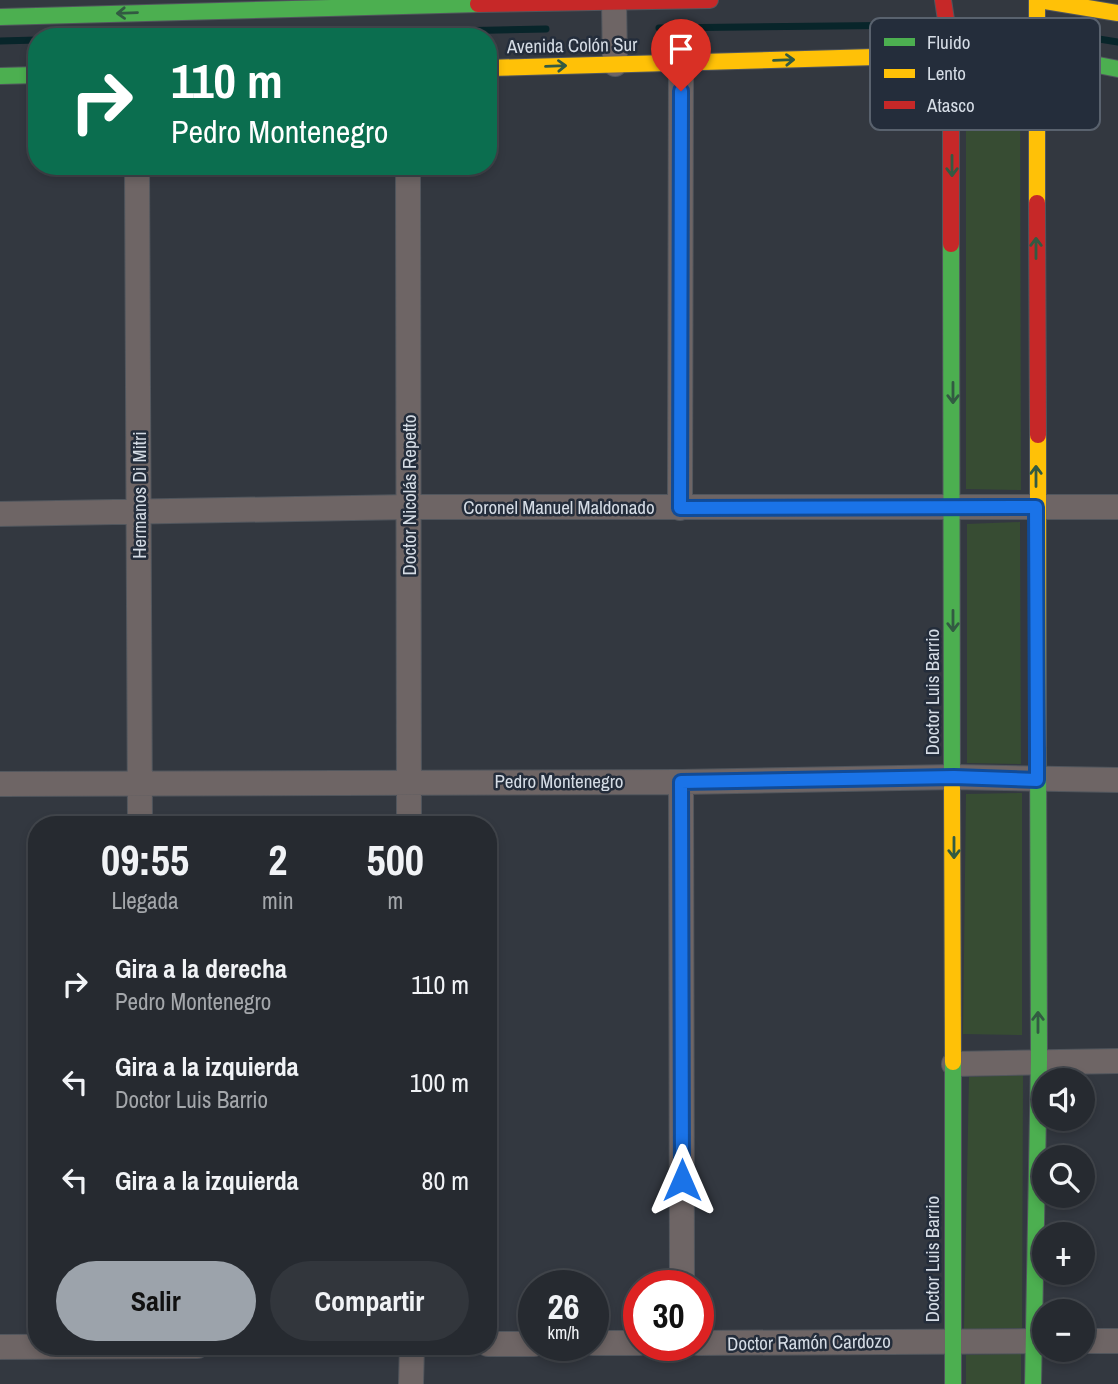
<!DOCTYPE html>
<html lang="es">
<head>
<meta charset="utf-8">
<style>
	:root { --surface:#262a30; --page:#32363c; --text:#f1f3f6; --muted:#a4a7ab; --line:#42464c; --accent:#9ca3ab }
	body { margin:0; font-family:"Archivo Narrow",sans-serif; background:var(--page); color:var(--text); height:100vh; display:flex; flex-direction:column; font-size:26px; white-space:nowrap }
	* { box-sizing:border-box; margin:0 }
	p { font-size:23px; color:var(--muted) }
	.icon { flex:none; width:38px; height:38px; fill:none; stroke:currentColor; stroke-width:2; stroke-linecap:round; stroke-linejoin:round }
	.map { position:relative; flex:1; overflow:hidden }
	.details { position:absolute; left:28px; top:816px; width:469px; height:539px; display:flex; flex-direction:column; background:var(--surface); border-radius:28px; box-shadow:0 4px 10px #0003,0 0 0 2px var(--line) }
	.details>* { flex:none }
	.guide { position:absolute; left:28px; top:28px; width:469px; height:147px; border-radius:28px; box-shadow:0 4px 10px #0003,0 0 0 2px var(--line); background:#0b6e4f; color:#fff; overflow:hidden }
	.fabs { position:absolute; left:1032px; top:1068px; display:grid; gap:14px }
	.fabs a { display:grid; place-items:center; width:63px; height:63px; border-radius:50%; background:var(--surface); box-shadow:0 4px 10px #0003,0 0 0 2px var(--line); font-size:35px }
	.speed { position:absolute; left:518px; top:1270px; display:flex; gap:14px; font-size:35px; font-weight:700; text-align:center }
	.speed>* { display:grid; place-content:center; width:91px; height:91px; border-radius:50%; background:var(--surface); box-shadow:0 4px 10px #0003,0 0 0 2px var(--line); line-height:1 }
	.speed small { font-size:18px; font-weight:400 }
	.speed .limit { border:10px solid #d22; background:#fff; color:#111 }
	.pin { position:absolute; display:grid; place-items:center; width:60px; height:60px; color:#fff; margin:-72px -30px; border-radius:50% 50% 50% 0; rotate:-45deg; box-shadow:0 0 7px #0007 }
	.pin .icon { rotate:45deg }
	.me { position:absolute; width:77px; margin:-38px; rotate:0deg; stroke-linejoin:round; filter:drop-shadow(0 0 5px #0008) }
	.turn { display:flex; align-items:center; gap:24px; height:147px; padding:0 28px; font-size:32px }
	.turn .icon { width:91px; height:91px; stroke-width:2.5 }
	.turn b { display:block; font-size:49px; line-height:60px }
	.eta { display:flex; justify-content:space-evenly; align-items:center; height:119px; text-align:center }
	.eta b { font-size:42px; font-weight:700; line-height:49px }
	.button { display:flex; gap:14px; margin-top:auto; padding:14px 28px }
	.button a { flex:1; height:80px; border-radius:42px; background:var(--accent); color:#111; font-size:28px; font-weight:700; line-height:80px; text-align:center }
	.button a+a { background:var(--page); color:var(--text) }
	ul { padding:0; list-style:none }
	li { display:flex; align-items:center; gap:21px; height:98px; padding:0 28px }
	li div { flex:1 }
	li b { display:block; font-size:26px }
	li em { font-style:normal }
	.map>svg:first-child { display:block }
	.green { fill:#374c33 }
	.lines { fill:none; stroke-linecap:round; stroke-linejoin:round }
	.stream { stroke:#08252a; stroke-width:7 }
	.street-casing { stroke:#51565d; stroke-width:26 }
	.fast-casing { stroke:#51565d; stroke-width:18 }
	.slow-casing { stroke:#51565d; stroke-width:18 }
	.jam-casing { stroke:#51565d; stroke-width:18 }
	.street { stroke:#6e6565; stroke-width:24 }
	.fast { stroke:#4caf50; stroke-width:16 }
	.slow { stroke:#ffc107; stroke-width:16 }
	.jam { stroke:#c62828; stroke-width:16 }
	.oneway { stroke:#325a42 }
	.route-casing { stroke:#114b97; stroke-width:18 }
	.route { stroke:#1a73e8; stroke-width:12 }
	.labels { text-anchor:middle; stroke-width:5; stroke-linejoin:round; paint-order:stroke }
	.street-label { font-size:19px; fill:#d5dce5; stroke:#242d3b }
	.key { fill:#242d3b; stroke:#59626e; stroke-width:2 }
	.key-label { font-size:19px; fill:#d5dce5 }
</style>
</head>
<body>
<div class="map">
<svg width="1118" height="1384" viewBox="0 0 1118 1384">
	<rect width="100%" height="100%" fill="#333840"/>
	<!-- green -->
	<path class="green" d="M966,66H1020L1021,490L966,489Z
		M1020,522L1021,764L967,763V524Z
		M1022,793V1035L963,1034L966,794Z
		M1023,1075L1022,1328L964,1329L969,1077Z
		M1021,1354V1384H966V1355Z"/>
	<g class="lines">
		<!-- stream -->
		<path class="stream" d="M969,23L1020,27
			M659,28L929,25
			M1055,32L1118,42
			M177,37L546,29
			M0,41L37,40"/>
		<defs>
			<path id="street" d="M614,0L615,64
				M137,166L140,824
				M408,166L409,824
				M680,508L681,63
				M0,514L409,507H1118
				M681,782L682,1286
				M0,784L681,782L954,777L1118,780
				M954,1064L1118,1061
				M1083,1341H1118
				M593,1343H639
				M698,1343L1045,1341
				M488,1344H534
				M0,1347L197,1346
				M411,1384L412,1346"/>
			<path id="fast" d="M0,17L478,4
				M875,57L1036,53L1118,69
				M0,76L37,75
				M951,244L952,788
				M953,1062V1384
				M1033,1384L1039,1060L1038,745"/>
			<path id="slow" d="M1037,0V203
				M1039,0L1118,13
				M488,68L875,57
				M1038,435V745
				M952,788L953,1062"/>
			<path id="jam" d="M943,0L951,53V244
				M478,4L710,0
				M1037,203L1038,435"/>
		</defs>
		<!-- street casing -->
		<use href="#street" class="street-casing"/>
		<!-- fast casing -->
		<use href="#fast" class="fast-casing"/>
		<!-- slow casing -->
		<use href="#slow" class="slow-casing"/>
		<!-- jam casing -->
		<use href="#jam" class="jam-casing"/>
		<!-- street -->
		<use href="#street" class="street"/>
		<!-- fast -->
		<use href="#fast" class="fast"/>
		<!-- slow -->
		<use href="#slow" class="slow"/>
		<!-- jam -->
		<use href="#jam" class="jam"/>
	</g>
	<!-- one-way arrows -->
	<defs><path id="oneway-shaft" d="M-6 0H5M1.5-3L5.5 0L1.5 3" fill="none" stroke-width="1.6" stroke-linecap="round" stroke-linejoin="round" transform="scale(1.75)"/></defs>
	<g class="oneway">
		<use href="#oneway-shaft" transform="translate(127 13) rotate(178)"/>
		<use href="#oneway-shaft" transform="translate(784 60) rotate(-2)"/>
		<use href="#oneway-shaft" transform="translate(556 66) rotate(-2)"/>
		<use href="#oneway-shaft" transform="translate(952 166) rotate(90)"/>
		<use href="#oneway-shaft" transform="translate(1036 248) rotate(-90)"/>
		<use href="#oneway-shaft" transform="translate(953 393) rotate(90)"/>
		<use href="#oneway-shaft" transform="translate(1036 476) rotate(-90)"/>
		<use href="#oneway-shaft" transform="translate(953 621) rotate(90)"/>
		<use href="#oneway-shaft" transform="translate(954 848) rotate(90)"/>
		<use href="#oneway-shaft" transform="translate(1038 1022) rotate(-90)"/>
	</g>
	<g class="lines">
		<defs>
			<path id="route" d="M681,91L680,508L1036,507L1037,752V780L954,777L681,782L682,1180"/>
		</defs>
		<!-- route casing -->
		<use href="#route" class="route-casing"/>
		<!-- route -->
		<use href="#route" class="route"/>
	</g>
	<g class="labels">
		<!-- street labels -->
		<g class="street-label">
			<text transform="translate(572 45) rotate(-1)" y="7">Avenida Colón Sur</text>
			<text transform="translate(139 495) rotate(-90)" y="7">Hermanos Di Mitri</text>
			<text transform="translate(409 495) rotate(-90)" y="7">Doctor Nicolás Repetto</text>
			<text x="559" y="514">Coronel Manuel Maldonado</text>
			<text transform="translate(932 692) rotate(-90)" y="7">Doctor Luis Barrio</text>
			<text x="559" y="788">Pedro Montenegro</text>
			<text transform="translate(932 1259) rotate(-90)" y="7">Doctor Luis Barrio</text>
			<text transform="translate(809 1342) rotate(-1)" y="7">Doctor Ramón Cardozo</text>
		</g>
	</g>
	<!-- legend -->
	<rect x="870" y="18" width="230" height="112" rx="10" class="key"/>
	<rect x="884" y="38" width="31" height="8" fill="#4caf50"/>
	<rect x="884" y="69" width="31" height="9" fill="#ffc107"/>
	<rect x="884" y="101" width="31" height="8" fill="#c62828"/>
	<g class="key-label">
		<text x="927" y="49">Fluido</text>
		<text x="927" y="80">Lento</text>
		<text x="927" y="112">Atasco</text>
	</g>
</svg>
<div class="fabs">
<a><svg class="icon" aria-label="sound" viewBox="0 0 24 24"><path d="M4 9h4l5-4v14l-5-4H4zM17 9q2 3 0 6"/></svg></a>
<a><svg class="icon" aria-label="search" viewBox="0 0 24 24"><circle cx="10" cy="10" r="6"/><path d="M15 15l6 6"/></svg></a>
<a>+</a>
<a>−</a>
</div>
<div class="speed"><div>26<small>km/h</small></div><div class="limit">30</div></div>
<div class="pin" style="left:681px;top:91px;background:#d93025"><svg class="icon" aria-label="arrive" viewBox="0 0 24 24"><path d="M6 21V4h12l-3 4 3 4H6"/></svg></div>
<svg class="me" style="left:682px;top:1180px" viewBox="-20 -20 40 40"><path d="M0-17L14 15 0 8-14 15z" fill="#1a73e8" stroke="#fff" stroke-width="4"/></svg>
<div class="guide">
<div class="turn"><svg class="icon" aria-label="right" viewBox="0 0 24 24"><path d="M7 20v-9h11M14 6l5 5-5 5"/></svg><div><b>110 m</b>Pedro Montenegro</div></div>
</div>
<section class="details">
<div class="eta">
<div><b>09:55</b><p>Llegada</p></div>
<div><b>2</b><p>min</p></div>
<div><b>500</b><p>m</p></div>
</div>
<ul>
<li><svg class="icon" aria-label="right" viewBox="0 0 24 24"><path d="M7 20v-9h11M14 6l5 5-5 5"/></svg><div><b>Gira a la derecha</b><p>Pedro Montenegro</p></div><em>110 m</em></li>
<li><svg class="icon" aria-label="left" viewBox="0 0 24 24"><path d="M17 20v-9H6M10 6l-5 5 5 5"/></svg><div><b>Gira a la izquierda</b><p>Doctor Luis Barrio</p></div><em>100 m</em></li>
<li><svg class="icon" aria-label="left" viewBox="0 0 24 24"><path d="M17 20v-9H6M10 6l-5 5 5 5"/></svg><div><b>Gira a la izquierda</b></div><em>80 m</em></li>
</ul>
<div class="button"><a>Salir</a><a>Compartir</a></div>
</section>
</div>
</body>
</html>
